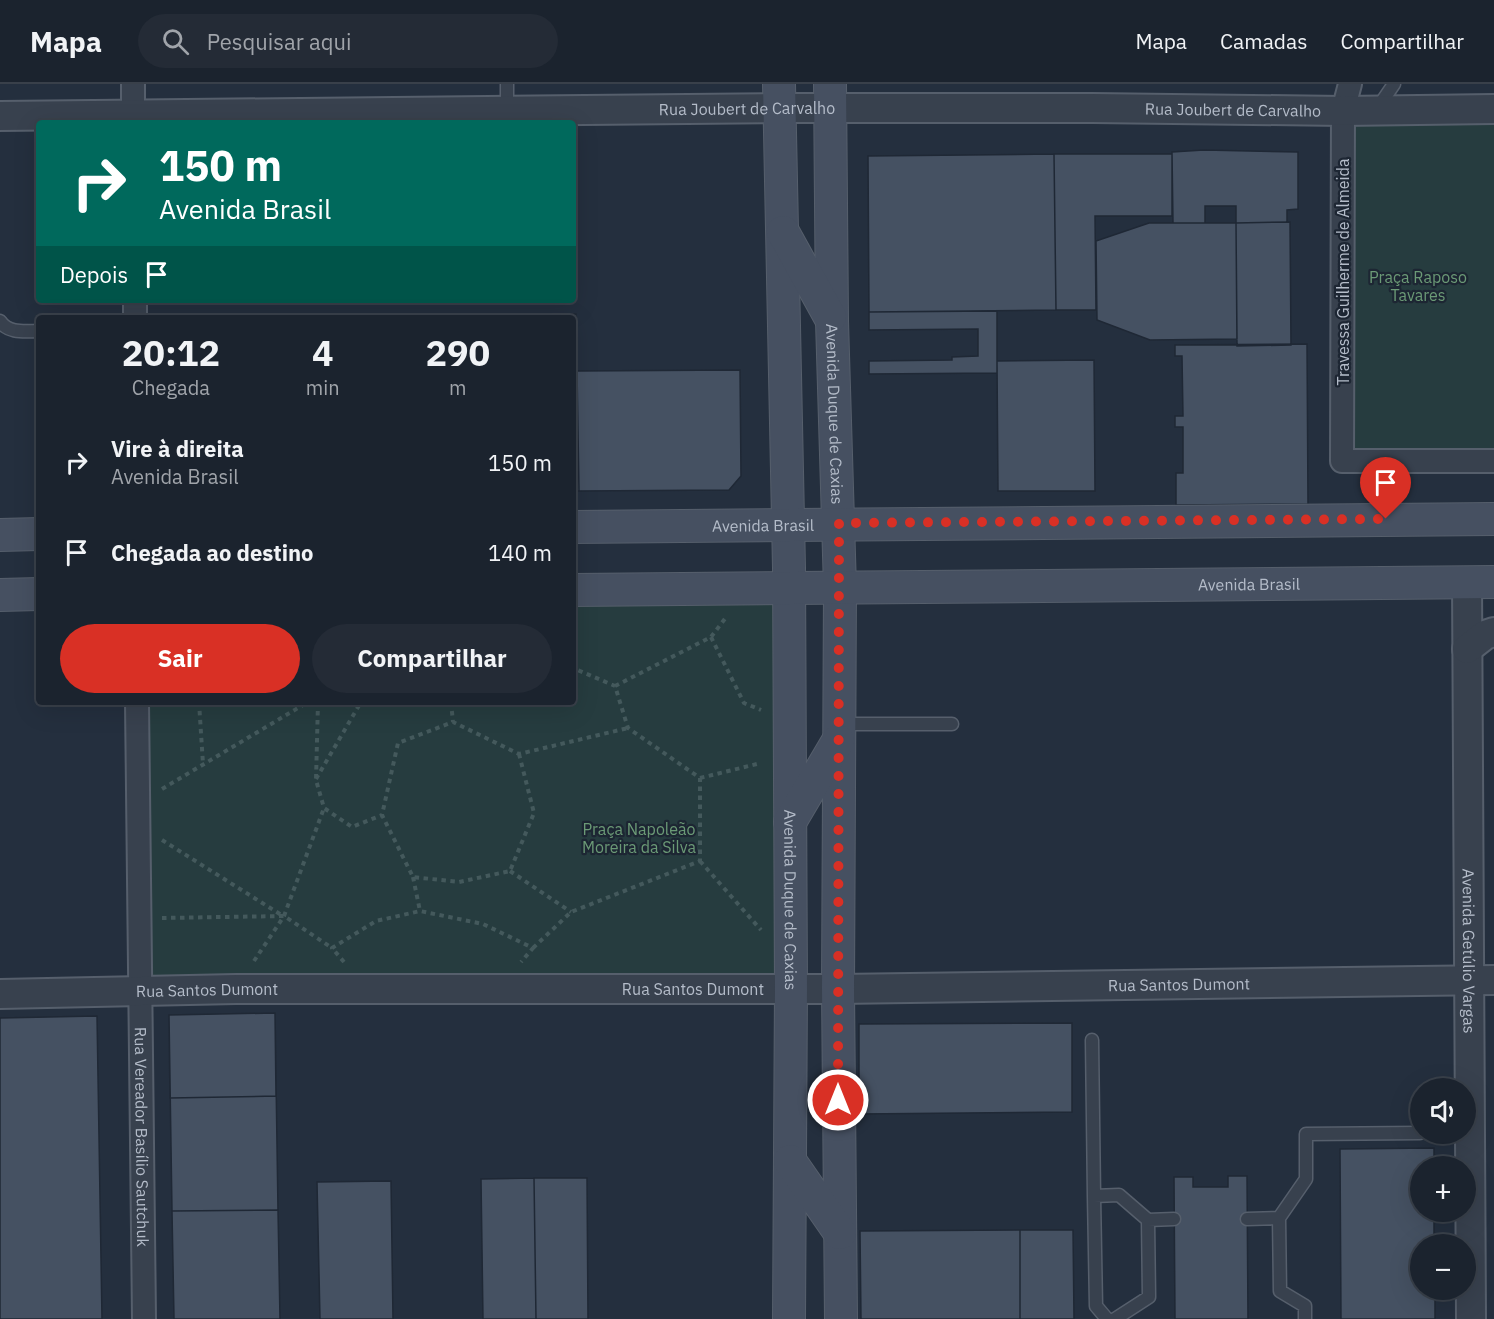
<!DOCTYPE html>
<html lang="pt">
<head>
<meta charset="utf-8">
<style>
	:root { --surface:#1b232e; --page:#242b36; --text:#f1f3f6; --muted:#a0a4aa; --line:#39404a; --accent:#d93025 }
	body { margin:0; font-family:"IBM Plex Sans",sans-serif; background:var(--page); color:var(--text); height:100vh; display:flex; flex-direction:column; font-size:22px; white-space:nowrap }
	* { box-sizing:border-box; margin:0 }
	p { font-size:20px; color:var(--muted) }
	.icon { flex:none; width:33px; height:33px; fill:none; stroke:currentColor; stroke-width:2; stroke-linecap:round; stroke-linejoin:round }
	.map { position:relative; flex:1; overflow:hidden }
	.side { position:absolute; left:36px; top:231px; width:540px; height:390px; display:flex; flex-direction:column; background:var(--surface); border-radius:6px; box-shadow:0 6px 24px #0002,0 0 0 2px var(--line) }
	.side>* { flex:none }
	.top-card { position:absolute; left:36px; top:36px; width:540px; height:183px; border-radius:6px; box-shadow:0 6px 24px #0002,0 0 0 2px var(--line); background:#00695c; color:#fff; overflow:hidden }
	.fabs { position:absolute; left:1410px; top:994px; display:grid; gap:12px }
	.fabs a { display:grid; place-items:center; width:66px; height:66px; border-radius:50%; background:var(--surface); box-shadow:0 6px 24px #0002,0 0 0 2px var(--line); font-size:30px }
	.pin { position:absolute; display:grid; place-items:center; width:51px; height:51px; color:#fff; margin:-62px -26px; border-radius:50% 50% 50% 0; rotate:-45deg; box-shadow:0 0 6px #0007 }
	.pin .icon { rotate:45deg }
	.me { position:absolute; width:66px; margin:-33px; rotate:0deg; stroke-linejoin:round; filter:drop-shadow(0 0 4px #0008) }
	.turn { display:flex; align-items:center; gap:21px; height:126px; padding:0 24px; font-size:27px }
	.turn .icon { width:78px; height:78px; stroke-width:2.5 }
	.turn b { display:block; font-size:42px; line-height:51px }
	.then { display:flex; align-items:center; height:57px; padding:0 24px; background:#0003; gap:12px; font-size:22px }
	.eta { display:flex; justify-content:space-evenly; align-items:center; height:102px; text-align:center }
	.eta b { font-size:36px; font-weight:700; line-height:42px }
	.cta { display:flex; gap:12px; margin-top:auto; padding:12px 24px }
	.cta a { flex:1; height:69px; border-radius:36px; background:var(--accent); color:#fff; font-size:24px; font-weight:700; line-height:69px; text-align:center }
	.cta a+a { background:var(--page); color:var(--text) }
	ul { padding:0; list-style:none }
	li { display:flex; align-items:center; gap:18px; height:90px; padding:0 24px }
	li div { flex:1 }
	li b { display:block; font-size:22px }
	li em { font-style:normal }
	header { display:flex; align-items:center; gap:36px; box-sizing:border-box; height:84px; padding:0 30px; background:var(--surface); border-bottom:2px solid var(--line) }
	header strong { font-size:28px }
	nav { display:flex; gap:33px; margin-inline-start:auto; font-size:21px }
	.search { width:420px; height:54px; background:var(--page); display:flex; align-items:center; gap:15px; box-sizing:border-box; padding:0 21px; border-radius:33px; color:var(--muted); font-size:22px }
	.map>svg:first-child { display:block }
	.green { fill:#263c3f }
	.building { fill:#455162; stroke:#1f2835; stroke-width:1.5 }
	.lines { fill:none; stroke-linecap:round; stroke-linejoin:round }
	.service-casing { stroke:#565f6c; stroke-width:15 }
	.minor-casing { stroke:#565f6c; stroke-width:26 }
	.tertiary-casing { stroke:#565f6c; stroke-width:32 }
	.secondary-casing { stroke:#565f6c; stroke-width:34 }
	.path { stroke:#44595c; stroke-width:4; stroke-dasharray:4.5 4.5; stroke-linecap:butt }
	.service { stroke:#38414e; stroke-width:12 }
	.minor { stroke:#38414e; stroke-width:22 }
	.tertiary { stroke:#38414e; stroke-width:28 }
	.secondary { stroke:#465061; stroke-width:32 }
	.route { stroke:#d93025; stroke-width:10; stroke-dasharray:0 18 }
	.labels { text-anchor:middle; stroke-width:4.5; stroke-linejoin:round; paint-order:stroke }
	.street-label { font-size:16px; fill:#b4bcc9; stroke:#1d2633 }
	.park-label { font-size:16px; fill:#6b9a76; stroke:#1d2633 }
</style>
</head>
<body>
<header>
<strong>Mapa</strong>
<div class="search"><svg class="icon" aria-label="search" viewBox="0 0 24 24"><circle cx="10" cy="10" r="6"/><path d="M15 15l6 6"/></svg>Pesquisar aqui</div>
<nav><a>Mapa</a><a>Camadas</a><a>Compartilhar</a></nav>
</header>
<div class="map">
<svg width="1494" height="1235" viewBox="0 0 1494 1235">
	<rect width="100%" height="100%" fill="#242f3e"/>
	<!-- green -->
	<path class="green" d="M1494,25V377H1342L1343,27Z
		M789,504L791,904L142,908L137,618H573V506Z"/>
	<!-- building -->
	<path class="building" d="M1204,66L1298,68V125L1287,126V138L1236,139V122H1205V139H1173L1172,68Z
		M1054,70H1172V132H1095L1096,226H1056Z
		M1054,70L1056,226L869,228L868,72Z
		M1290,138L1291,261L1237,262L1236,139Z
		M1149,139H1236L1237,255L1150,256L1097,236L1096,157Z
		M997,227V289L869,290V277L952,276V273L978,272V245L869,246V228Z
		M576,230L579,407H573V234H481V231Z
		M1307,260L1308,420L1176,421V389H1183V343H1175V332H1183L1182,272H1175V261Z
		M1094,276L1095,407H998L997,277Z
		M740,286L741,392L729,406L579,407L577,287Z
		M275,929L276,1012L170,1014L169,931Z
		M275,929L278,1126L172,1127L169,931Z
		M97,932L102,1235H0V934Z
		M1072,939V1028L859,1030V940Z
		M1434,1064V1083H1420V1128H1434V1161H1420V1206H1435V1235H1341L1340,1065Z
		M1228,1092H1247L1248,1235H1175L1174,1093H1193V1103H1228Z
		M534,1094H587L588,1235H536Z
		M534,1094L536,1235H483L481,1095Z
		M391,1097L393,1235H320L317,1098Z
		M278,1126L280,1235H174L172,1127Z
		M1020,1146H1073L1074,1235H1020Z
		M1020,1146V1235H861L860,1147Z"/>
	<g class="lines">
		<defs>
			<path id="service" d="M1377,25L1394,0
				M507,27V0
				M0,237C8,250 26,247 39,247
				M840,640H952
				M1092,956L1094,1112
				M1247,1135L1279,1134
				M1107,1235L1096,1222L1094,1112L1119,1111L1148,1136L1174,1135
				M1115,1235L1149,1213L1148,1136
				M1305,1235V1222L1280,1207L1279,1134L1306,1095V1050L1420,1049"/>
			<g id="minor">
				<path d="M1350,0L1343,27L1342,377H1494"/>
				<path d="M133,39V0"/>
				<path d="M135,216V234"/>
				<path id="s1" d="M137,618L144,1235"/>
			</g>
			<g id="tertiary">
				<path id="s2" d="M0,32L779,24H1093L1343,27L1494,25"/>
				<path id="s3" d="M1467,498L1471,1235"/>
				<path d="M1467,565L1485,551L1494,548"/>
				<path id="s4" d="M0,910L236,905H838L1494,896"/>
			</g>
			<g id="secondary">
				<path id="s5" d="M779,0L789,484L791,904L789,1235"/>
				<path id="s6" d="M830,0L832,237L840,504L838,905L841,1235"/>
				<path d="M783,148L830,233"/>
				<path id="s7" d="M573,443L1494,435"/>
				<path d="M0,451L39,450"/>
				<path id="s8" d="M573,506L1494,498"/>
				<path d="M0,511L39,510"/>
				<path d="M790,738L838,657"/>
				<path d="M790,1077L840,1149"/>
			</g>
		</defs>
		<!-- service casing -->
		<use href="#service" class="service-casing"/>
		<!-- minor casing -->
		<use href="#minor" class="minor-casing"/>
		<!-- tertiary casing -->
		<use href="#tertiary" class="tertiary-casing"/>
		<!-- secondary casing -->
		<use href="#secondary" class="secondary-casing"/>
		<!-- path -->
		<path class="path" d="M711,553L744,619L761,626
			M615,602L711,553L727,532
			M199,618L203,680
			M318,618L316,696L324,724L352,743L382,731
			M451,618L453,638
			M519,670L534,729L510,787L459,798L413,793L382,731L398,659L453,638L519,670L628,644
			M700,694L761,679
			M316,695L361,618
			M162,705L308,618
			M162,756L283,832
			M700,777L761,846
			M510,787L571,828
			M413,793L420,827
			M162,834L284,832L332,864
			M533,864L571,828L700,777V694L628,644L615,602L573,584
			M254,877L284,832L324,724
			M344,878L332,864L376,837L420,827L483,840L533,864L521,878"/>
		<!-- service -->
		<use href="#service" class="service"/>
		<!-- minor -->
		<use href="#minor" class="minor"/>
		<!-- tertiary -->
		<use href="#tertiary" class="tertiary"/>
		<!-- secondary -->
		<use href="#secondary" class="secondary"/>
	</g>
	<g class="lines">
		<!-- route -->
		<path class="route" d="M838,1016L839,439L1386,435"/>
	</g>
	<g class="labels">
		<!-- street labels -->
		<g class="street-label">
			<text dy="6" stroke="none"><textPath href="#s2" startOffset="747">Rua Joubert de Carvalho</textPath></text>
			<text dy="6" stroke="none"><textPath href="#s2" startOffset="1233">Rua Joubert de Carvalho</textPath></text>
			<text transform="translate(1343 188) rotate(-90)" y="6">Travessa Guilherme de Almeida</text>
			<text dy="6" stroke="none"><textPath href="#s6" startOffset="330">Avenida Duque de Caxias</textPath></text>
			<text dy="6" stroke="none"><textPath href="#s7" startOffset="190">Avenida Brasil</textPath></text>
			<text dy="6" stroke="none"><textPath href="#s8" startOffset="676">Avenida Brasil</textPath></text>
			<text dy="6" stroke="none"><textPath href="#s5" startOffset="816">Avenida Duque de Caxias</textPath></text>
			<text dy="6" stroke="none"><textPath href="#s3" startOffset="369">Avenida Getúlio Vargas</textPath></text>
			<text dy="6" stroke="none"><textPath href="#s4" startOffset="1179">Rua Santos Dumont</textPath></text>
			<text dy="6" stroke="none"><textPath href="#s4" startOffset="693">Rua Santos Dumont</textPath></text>
			<text dy="6" stroke="none"><textPath href="#s4" startOffset="207">Rua Santos Dumont</textPath></text>
			<text dy="6" stroke="none"><textPath href="#s1" startOffset="435">Rua Vereador Basílio Sautchuk</textPath></text>
		</g>
		<!-- park labels -->
		<g class="park-label">
			<text x="1418" y="199">Praça Raposo<tspan x="1418" dy="18">Tavares</tspan></text>
			<text x="639" y="751">Praça Napoleão<tspan x="639" dy="18">Moreira da Silva</tspan></text>
		</g>
	</g>
</svg>
<div class="fabs">
<a><svg class="icon" aria-label="sound" viewBox="0 0 24 24"><path d="M4 9h4l5-4v14l-5-4H4zM17 9q2 3 0 6"/></svg></a>
<a>+</a>
<a>−</a>
</div>
<div class="pin" style="left:1386px;top:435px;background:#d93025"><svg class="icon" aria-label="arrive" viewBox="0 0 24 24"><path d="M6 21V4h12l-3 4 3 4H6"/></svg></div>
<svg class="me" style="left:838px;top:1016px" viewBox="-20 -20 40 40"><circle r="17" fill="#d93025" stroke="#fff" stroke-width="3"/><path d="M0-11L8 9 0 5-8 9z" fill="#fff"/></svg>
<div class="top-card">
<div class="turn"><svg class="icon" aria-label="right" viewBox="0 0 24 24"><path d="M7 20v-9h11M14 6l5 5-5 5"/></svg><div><b>150 m</b>Avenida Brasil</div></div>
<div class="then">Depois<svg class="icon" aria-label="arrive" viewBox="0 0 24 24"><path d="M6 21V4h12l-3 4 3 4H6"/></svg></div>
</div>
<section class="side">
<div class="eta">
<div><b>20:12</b><p>Chegada</p></div>
<div><b>4</b><p>min</p></div>
<div><b>290</b><p>m</p></div>
</div>
<ul>
<li><svg class="icon" aria-label="right" viewBox="0 0 24 24"><path d="M7 20v-9h11M14 6l5 5-5 5"/></svg><div><b>Vire à direita</b><p>Avenida Brasil</p></div><em>150 m</em></li>
<li><svg class="icon" aria-label="arrive" viewBox="0 0 24 24"><path d="M6 21V4h12l-3 4 3 4H6"/></svg><div><b>Chegada ao destino</b></div><em>140 m</em></li>
</ul>
<div class="cta"><a>Sair</a><a>Compartilhar</a></div>
</section>
</div>
</body>
</html>
